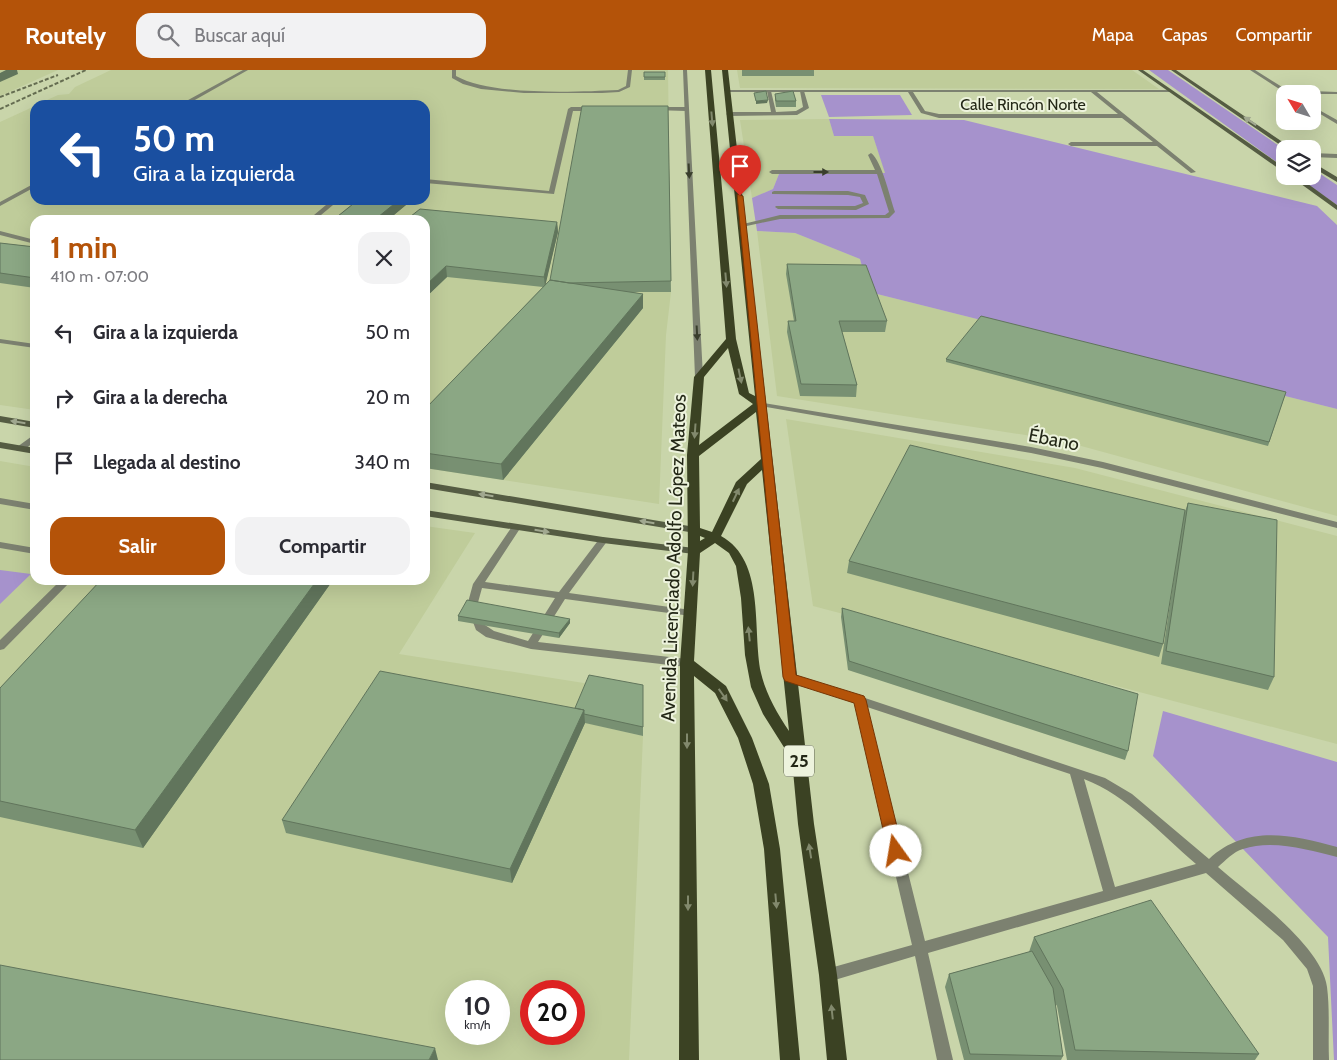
<!DOCTYPE html>
<html lang="es">
<head>
<meta charset="utf-8">
<style>
	:root { --surface:#fff; --page:#f2f2f3; --text:#2b2b33; --muted:#7c7c81; --accent:#b45309 }
	body { margin:0; font-family:Cabin,sans-serif; background:var(--page); color:var(--text); height:100vh; display:flex; flex-direction:column; font-size:19px; white-space:nowrap }
	* { box-sizing:border-box; margin:0 }
	p { font-size:16px; color:var(--muted) }
	.icon { flex:none; width:28px; height:28px; fill:none; stroke:currentColor; stroke-width:2; stroke-linecap:round; stroke-linejoin:round }
	.map { position:relative; flex:1; overflow:hidden }
	.drawer { position:absolute; left:30px; top:145px; width:400px; height:370px; display:flex; flex-direction:column; background:var(--surface); border-radius:15px; box-shadow:0 5px 20px #0002 }
	.drawer>* { flex:none }
	.guide { position:absolute; left:30px; top:30px; width:400px; height:105px; border-radius:15px; box-shadow:0 5px 20px #0002; background:#1a4fa0; color:#fff; overflow:hidden }
	.needle { width:32px; rotate:308deg }
	.controls { position:absolute; left:1276px; top:15px; display:grid; gap:10px }
	.controls a { display:grid; place-items:center; width:45px; height:45px; border-radius:10px; background:var(--surface); box-shadow:0 5px 20px #0002; font-size:25px }
	.speed { position:absolute; left:445px; top:910px; display:flex; gap:10px; font-size:25px; font-weight:700; text-align:center }
	.speed>* { display:grid; place-content:center; width:65px; height:65px; border-radius:50%; background:var(--surface); box-shadow:0 5px 20px #0002; line-height:1 }
	.speed small { font-size:12px; font-weight:400 }
	.speed .limit { border:8px solid #d22; background:#fff; color:#111 }
	.pin { position:absolute; display:grid; place-items:center; width:42px; height:42px; color:#fff; margin:-51px -21px; border-radius:50% 50% 50% 0; rotate:-45deg; box-shadow:0 0 5px #0007 }
	.pin .icon { rotate:45deg }
	.me { position:absolute; width:55px; margin:-28px; rotate:347deg; stroke-linejoin:round; filter:drop-shadow(0 0 4px #0008) }
	.turn { display:flex; align-items:center; gap:18px; height:105px; padding:0 20px; font-size:22px }
	.turn .icon { width:65px; height:65px; stroke-width:2.5 }
	.turn b { display:block; font-size:35px; line-height:42px }
	.round { display:grid; place-items:center; flex:none; width:52px; height:52px; border-radius:15px; background:var(--page) }
	.headline { display:flex; align-items:center; justify-content:space-between; height:85px; padding:0 20px }
	h1 { font-size:30px; font-weight:700; line-height:38px; color:var(--accent) }
	.action { display:flex; gap:10px; margin-top:auto; padding:10px 20px }
	.action a { flex:1; height:58px; border-radius:15px; background:var(--accent); color:#fff; font-size:20px; font-weight:700; line-height:58px; text-align:center }
	.action a+a { background:var(--page); color:var(--text) }
	ul { padding:0; list-style:none }
	li { display:flex; align-items:center; gap:15px; height:65px; padding:0 20px }
	li div { flex:1 }
	li b { display:block; font-size:19px }
	li em { font-style:normal }
	header { display:flex; align-items:center; gap:30px; box-sizing:border-box; height:70px; padding:0 25px; background:var(--accent); color:#fff }
	header strong { font-size:24px }
	nav { display:flex; gap:28px; margin-inline-start:auto; font-size:18px }
	.search { width:350px; height:45px; background:var(--page); display:flex; align-items:center; gap:12px; box-sizing:border-box; padding:0 18px; border-radius:15px; color:var(--muted); font-size:19px }
	.map>svg:first-child { display:block }
	.built { fill:#bfcc9a; fill-rule:evenodd }
	.green { fill:#a692cc }
	.lines { fill:none; stroke-linecap:round; stroke-linejoin:round }
	.lane { fill:#7c8170; fill-rule:evenodd }
	.street { fill:#7c8170; fill-rule:evenodd }
	.secondary { fill:#555c43; fill-rule:evenodd }
	.primary { fill:#3b4223; fill-rule:evenodd }
	.rail { stroke:#656d51; stroke-width:2; stroke-dasharray:4 2; stroke-linecap:butt }
	.wall { fill:#789072 }
	.shaded-wall { fill:#61755c }
	.building { fill:#8ba784; stroke:#61755c }
	.oneway { fill:#82896d }
	.oneway2 { fill:#a1a890 }
	.oneway3 { fill:#393e2c }
	.route { fill:#b45309; stroke:#753606 }
	.labels { text-anchor:middle; stroke-width:4; stroke-linejoin:round; paint-order:stroke }
	.far-street-label { font-size:16px; fill:#232716; stroke:#edf3dd }
	.shield { fill:#edf3dd; stroke:#606452; stroke-width:1 }
	.shield-label { font-size:18px; font-weight:bold; fill:#232716 }
	.street-label { font-size:19px; fill:#232716; stroke:#edf3dd }
</style>
</head>
<body>
<header>
<strong>Routely</strong>
<div class="search"><svg class="icon" aria-label="search" viewBox="0 0 24 24"><circle cx="10" cy="10" r="6"/><path d="M15 15l6 6"/></svg>Buscar aquí</div>
<nav><a>Mapa</a><a>Capas</a><a>Compartir</a></nav>
</header>
<div class="map">
<svg width="1337" height="990" viewBox="0 0 1337 990">
	<rect width="100%" height="100%" fill="#c9d5aa"/>
	<!-- built -->
	<path class="built" d="M0,0H58L0,26Z
		M111,0H668L671,222L666,265L659,434L425,398V150H35V340L0,335V52L35,36V130H425V35H36L58,25L69,24L75,17Z
		M737,0H1132L1159,19L740,18Z
		M829,49L834,66H873L886,104H779L773,119L752,128L740,50Z
		M757,161L795,163L860,189L869,222L1337,339V446L1063,371L777,326Z
		M786,349L1075,398L1337,466V674L813,536Z
		M0,391L35,397V510H425V456L475,463L399,584L590,614L574,650L643,666L629,990H0ZM456,921H499V964H456ZM531,921H574V964H531Z"/>
	<!-- green -->
	<path class="green" d="M1149,0H1168L1285,80V98Z
		M821,25H900L912,45L829,47Z
		M829,49L964,50L1317,136L1337,155V339L869,222L860,189L795,163L757,161L752,128L773,119L779,104L885,103L873,66H834Z
		M1313,99L1337,115V135L1296,106H1312Z
		M0,500L31,504L0,534Z
		M1163,641L1337,692V990H1334L1328,867L1153,686Z"/>
	<g class="lines">
		<!-- lane -->
		<path class="lane" d="M243,0H248L186,35H179Z
			M452,0H456V6C492,26 576,22 618,20L626,16L628,0H632L630,17L619,22L602,23H524L481,19L463,14L452,8Z
			M769,20L771,21L776,42L796,41L803,37L800,21L802,20L804,21L809,38L797,45L729,46L726,44L729,42H771L767,21Z
			M571,37H593L596,39L593,41H573L554,124L425,113V109L549,121L568,39Z
			M655,37H686L689,39L686,41L653,40Z
			M871,83C882,91 890,128 895,142L889,148L780,149L742,157L739,155L780,145H885L889,142L877,104H772L769,102L772,100H875L868,85Z
			M35,113V117L0,136V132Z
			M774,121H848L865,125L869,134L856,140L778,139L775,137L776,136H855L863,133L860,127L848,125L772,124V122Z
			M332,130H339L315,150H308Z
			M0,161L35,170V174L0,165Z
			M0,269L35,274V278L0,273Z
			M757,332L1031,377L1103,392L1337,452V458L1102,398L1031,383L760,336L756,334Z
			M35,364V371L23,381H17L16,379L17,377Z
			M0,428L35,434V440L0,434Z
			M516,454L521,457L485,512L559,522L600,468L603,467L608,470L569,523L691,540L696,543L691,546L565,529L538,572L687,589L691,590L693,593L691,596L687,597L531,579L486,567L476,560L467,536L473,514L513,455ZM482,518L555,528L528,571L494,561L485,555L477,536Z
			M0,472L35,478V484L0,478Z
			M61,510H72L4,579L0,580V570Z
			M790,603L1105,708L1132,724L1209,789C1247,754 1291,765 1337,777V787C1309,780 1272,769 1243,779C1233,782 1226,790 1218,797C1249,824 1322,876 1327,917C1330,940 1328,967 1329,990H1313V916L1307,899L1283,870L1206,803L928,883L953,990H937L915,886L828,912L823,910L821,905L823,900L912,875L855,633L786,610L784,607L786,604ZM867,637L1070,704L1103,821L925,871ZM1084,709C1128,726 1161,764 1196,794L1115,817Z"/>
		<!-- street -->
		<path class="street" d="M683,0H687L703,307L699,309L695,307Z
			M1250,0H1255L1287,20L1337,22V24H1287Z
			M724,20H1170L1172,22H1097L1196,102L1191,103L1157,76H1071L1068,74L1071,72H1153L1122,48H939L921,43L908,22H726ZM913,22H1091L1118,44H939L925,41Z
			M1312,36L1337,50V54L1312,39Z
			M1312,83L1337,84V88L1312,87Z"/>
		<!-- secondary -->
		<path class="secondary" d="M1138,0H1143L1285,98V103Z
			M1171,0H1176L1293,79H1286Z
			M1312,92L1337,107V112L1312,97Z
			M1290,106H1297L1337,135V140Z
			M0,346L35,352V358L0,352Z
			M0,372L35,378V384L0,378Z
			M425,412L695,457L700,460L695,463L425,418Z
			M425,440L603,467L694,478L699,481L694,484L603,473L425,446Z"/>
		<!-- primary -->
		<path class="primary" d="M705,0H711L736,269L749,323L755,326L722,0H728L814,754L837,905L847,990H827L819,905L798,754L792,690L763,644L751,617L745,585L741,528L736,496L729,483L715,473L700,483L694,591L726,616L752,668L769,714L780,779L800,990H780L764,779L753,714L738,668L715,623L694,606L699,990H679L680,593L688,481L687,385L694,307L726,269ZM728,278L739,324L753,334L699,375L704,307ZM756,342L761,389L736,412L712,462L700,458L699,386ZM762,400L789,661C777,643 766,624 761,603C752,559 766,491 721,466L747,414ZM700,466L705,468L700,471Z"/>
		<!-- rail -->
		<path class="rail" d="M0,27L58,5
			M0,39L86,0"/>
	</g>
	<!-- wall -->
	<path class="wall" d="M742,0H814V6H742Z
		M644,2H665V10H644Z
		M775,24L796,31V37H776L775,30Z
		M668,36L671,222H633L643,224V238L503,410L425,398V339L543,217L447,207L425,228V150H333L358,130H412L390,148L406,150L557,152L558,162L545,215L551,210Z
		M0,173L35,177V218L0,213Z
		M787,194L887,251L885,262H842L857,315L856,327L800,326L787,262L788,251H794L786,204Z
		M946,289L1286,322L1268,376L946,292Z
		M1188,433L1274,607L1268,620L1161,594L1177,487L1163,574L1159,587L847,503L849,491L1184,444Z
		M101,510H333L143,778L0,747V618Z
		M842,538L1128,681L1125,690L848,600L841,547Z
		M458,546L570,553L559,568L458,551Z
		M643,615V666L585,653L512,813L286,763L282,750L575,638Z
		M1034,867L1259,984L1255,990H1067L1057,936L1055,933L1063,986L1061,990H964L945,917L949,904L1029,882Z"/>
	<!-- shaded-wall -->
	<path class="shaded-wall" d="M6,0H17L18,4L0,12V3Z
		M768,30L767,33L756,34V31Z
		M399,130H412L388,150L378,147Z
		M557,152L558,162L545,217L544,207Z
		M446,196L447,207L425,228V216Z
		M643,224V238L503,410L501,394Z
		M317,510H333L143,778L135,760Z
		M570,549V553L559,568V563Z
		M584,640L585,653L512,813L510,799Z
		M435,978L438,990H429Z"/>
	<!-- building -->
	<path class="building" d="M644,2H665V7H644Z
		M766,21L768,30L756,31L754,23Z
		M793,21L796,31H776L775,24Z
		M582,36H668L671,211L569,213L550,210Z
		M358,130H399L378,147L406,150L420,139L557,152L544,207L446,196L425,216V150H333Z
		M0,173L35,177V208L0,203Z
		M787,194L866,195L887,251H839L857,315L801,314L788,251H796Z
		M550,210L643,224L501,394L425,383V339Z
		M981,246L1286,322L1269,372L946,289Z
		M910,375L1185,440L1163,574L849,491Z
		M1188,433L1277,450L1274,607L1166,581Z
		M101,510H317L135,760L0,731V618Z
		M467,530L570,549L559,563L458,546Z
		M842,538L1138,624L1128,681L849,591Z
		M380,601L584,640L510,799L282,750Z
		M589,605L643,615V657L584,644V640L575,638Z
		M1151,830L1259,984L1075,980L1063,919L1034,867Z
		M1032,881L1053,918L1063,986L970,984L949,904Z
		M0,895L435,978L429,990H0Z"/>
	<!-- one-way arrows -->
	<defs><path id="oneway-solid" d="M-6-.8H1V-3.2L6.5 0L1 3.2V.8H-6Z" transform="scale(1.25)"/></defs>
	<g class="oneway">
		<use href="#oneway-solid" transform="translate(712 49) rotate(85)"/>
		<use href="#oneway-solid" transform="translate(726 210) rotate(85)"/>
		<use href="#oneway-solid" transform="translate(740 306) rotate(78)"/>
		<use href="#oneway-solid" transform="translate(695 361) rotate(94)"/>
		<use href="#oneway-solid" transform="translate(736 425) rotate(-65)"/>
		<use href="#oneway-solid" transform="translate(693 509) rotate(93)"/>
		<use href="#oneway-solid" transform="translate(749 564) rotate(-96)"/>
		<use href="#oneway-solid" transform="translate(723 625) rotate(55)"/>
		<use href="#oneway-solid" transform="translate(687 671) rotate(90)"/>
		<use href="#oneway-solid" transform="translate(810 781) rotate(-99)"/>
		<use href="#oneway-solid" transform="translate(776 831) rotate(85)"/>
		<use href="#oneway-solid" transform="translate(688 833) rotate(90)"/>
		<use href="#oneway-solid" transform="translate(832 942) rotate(-96)"/>
	</g>
	<g class="oneway2">
		<use href="#oneway-solid" transform="translate(1250 51) rotate(-146)"/>
		<use href="#oneway-solid" transform="translate(18 352) rotate(-171)"/>
		<use href="#oneway-solid" transform="translate(486 425) rotate(-171)"/>
		<use href="#oneway-solid" transform="translate(647 452) rotate(-170)"/>
		<use href="#oneway-solid" transform="translate(542 461) rotate(9)"/>
	</g>
	<g class="oneway3">
		<use href="#oneway-solid" transform="translate(689 101) rotate(87)"/>
		<use href="#oneway-solid" transform="translate(821 102)"/>
		<use href="#oneway-solid" transform="translate(697 263) rotate(87)"/>
	</g>
	<!-- route -->
	<path class="route" d="M737,124L743,126L796,605L864,626L866,630L903,781L901,785L896,787L890,785L888,781L854,633L785,611L783,607Z"/>
	<g class="labels">
		<!-- far-street labels -->
		<g class="far-street-label">
			<text x="1023" y="40">Calle Rincón Norte</text>
		</g>
		<!-- shield labels -->
		<rect class="shield" x="784" y="675.5" width="30" height="31" rx="4"/>
		<g class="shield-label">
			<text x="799" y="697">25</text>
		</g>
		<!-- street labels -->
		<g class="street-label">
			<text transform="translate(1054 369) rotate(11)" y="7">Ébano</text>
			<text transform="translate(673 488) rotate(-88)" y="7">Avenida Licenciado Adolfo López Mateos</text>
		</g>
	</g>
</svg>
<div class="controls">
<a><svg class="needle" viewBox="-14 -14 28 28"><path d="M0-13l5 13h-10z" fill="#e53935"/><path d="M0 13l5-13h-10z" fill="#7c7c81"/></svg></a>
<a><svg class="icon" aria-label="layers" viewBox="0 0 24 24"><path d="M12 4l9 5-9 5-9-5zM3 14l9 5 9-5"/></svg></a>
</div>
<div class="speed"><div>10<small>km/h</small></div><div class="limit">20</div></div>
<div class="pin" style="left:740px;top:126px;background:#d93025"><svg class="icon" aria-label="arrive" viewBox="0 0 24 24"><path d="M6 21V4h12l-3 4 3 4H6"/></svg></div>
<svg class="me" style="left:896px;top:781px" viewBox="-20 -20 40 40"><circle r="19" fill="#fff"/><path d="M0-13L10 11 0 6-10 11z" fill="#b45309"/></svg>
<div class="guide">
<div class="turn"><svg class="icon" aria-label="left" viewBox="0 0 24 24"><path d="M17 20v-9H6M10 6l-5 5 5 5"/></svg><div><b>50 m</b>Gira a la izquierda</div></div>
</div>
<section class="drawer">
<div class="headline"><div><h1>1 min</h1><p>410 m · 07:00</p></div><a class="round"><svg class="icon" aria-label="close" viewBox="0 0 24 24"><path d="M6 6l12 12M18 6L6 18"/></svg></a></div>
<ul>
<li><svg class="icon" aria-label="left" viewBox="0 0 24 24"><path d="M17 20v-9H6M10 6l-5 5 5 5"/></svg><div><b>Gira a la izquierda</b></div><em>50 m</em></li>
<li><svg class="icon" aria-label="right" viewBox="0 0 24 24"><path d="M7 20v-9h11M14 6l5 5-5 5"/></svg><div><b>Gira a la derecha</b></div><em>20 m</em></li>
<li><svg class="icon" aria-label="arrive" viewBox="0 0 24 24"><path d="M6 21V4h12l-3 4 3 4H6"/></svg><div><b>Llegada al destino</b></div><em>340 m</em></li>
</ul>
<div class="action"><a>Salir</a><a>Compartir</a></div>
</section>
</div>
</body>
</html>
